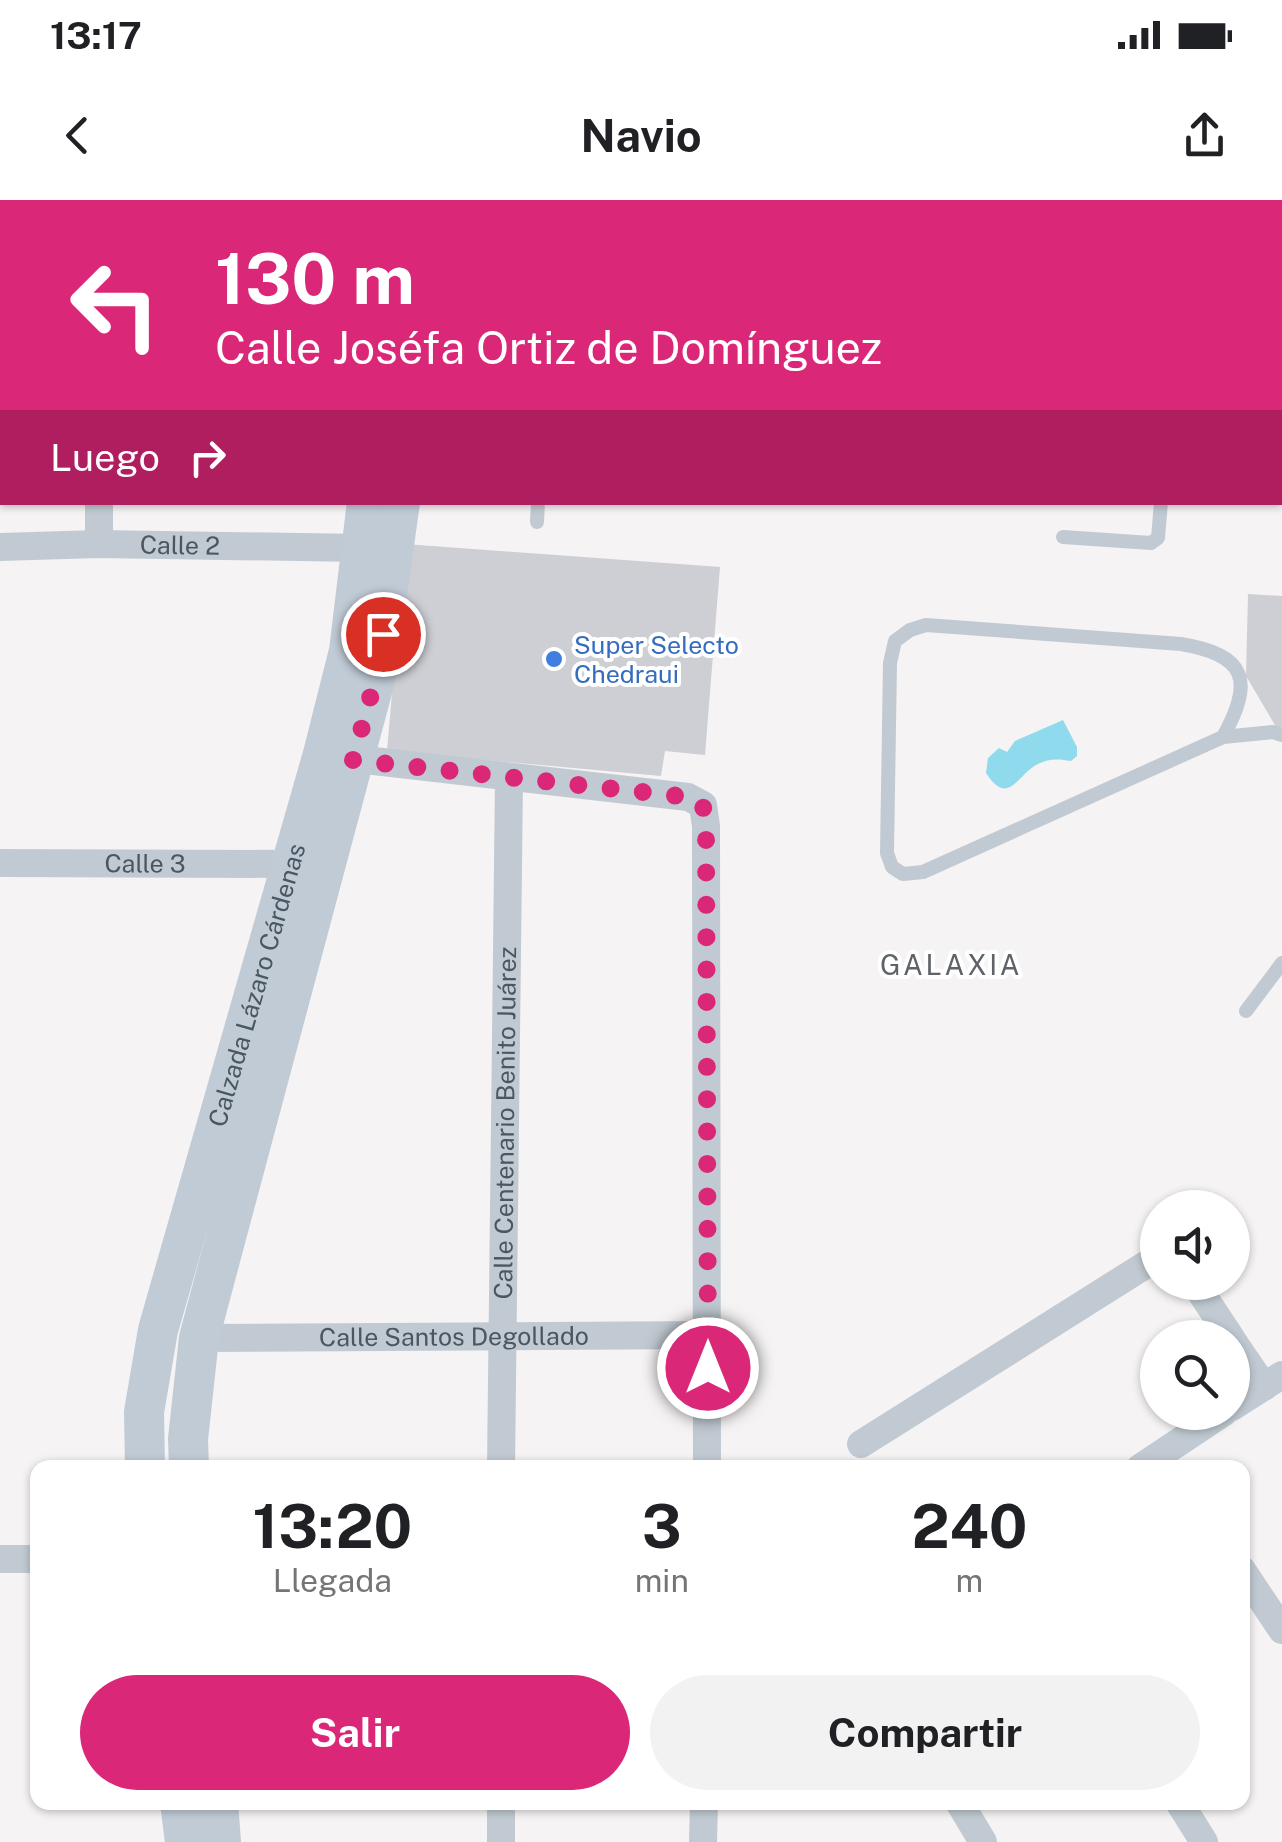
<!DOCTYPE html>
<html lang="es">
<head>
<meta charset="utf-8">
<style>
	:root { --surface:#fff; --page:#f2f2f2; --text:#202124; --muted:#757577; --accent:#db2777 }
	body { margin:0; font-family:"Public Sans",sans-serif; background:var(--page); color:var(--text); height:100vh; display:flex; flex-direction:column; font-size:38px; white-space:nowrap }
	* { box-sizing:border-box; margin:0 }
	p { font-size:32px; color:var(--muted) }
	.icon { flex:none; width:55px; height:55px; fill:none; stroke:currentColor; stroke-width:2; stroke-linecap:round; stroke-linejoin:round }
	.map { position:relative; flex:1; overflow:hidden }
	.side { position:absolute; left:30px; top:1260px; width:1220px; height:350px; display:flex; flex-direction:column; background:var(--surface); border-radius:20px; box-shadow:0 2px 8px #0004 }
	.side>* { flex:none }
	.hud { position:absolute; left:0px; top:0px; width:1282px; height:305px; box-shadow:0 2px 8px #0004; background:#db2777; color:#fff; overflow:hidden }
	.controls { position:absolute; left:1140px; top:990px; display:grid; gap:20px }
	.controls a { display:grid; place-items:center; width:110px; height:110px; border-radius:50%; background:var(--surface); box-shadow:0 2px 8px #0004; font-size:50px }
	.pin { position:absolute; display:grid; place-items:center; width:85px; height:85px; color:#fff; margin:-42px; border:5px solid #fff; border-radius:50%; box-shadow:0 2px 10px #0007 }
	.me { position:absolute; width:110px; margin:-55px; rotate:0deg; stroke-linejoin:round; filter:drop-shadow(0 0 8px #0008) }
	.turn { display:flex; align-items:center; gap:35px; height:210px; padding:0 50px; font-size:45px }
	.turn .icon { width:130px; height:130px; stroke-width:2.5 }
	.turn b { display:block; font-size:70px; line-height:85px }
	.then { display:flex; align-items:center; height:95px; padding:0 50px; background:#0003; gap:20px; font-size:38px }
	.eta { display:flex; justify-content:space-evenly; align-items:center; height:170px; text-align:center }
	.eta b { font-size:60px; font-weight:700; line-height:70px }
	.cta { display:flex; gap:20px; margin-top:auto; padding:20px 50px }
	.cta a { flex:1; height:115px; border-radius:60px; background:var(--accent); color:#fff; font-size:40px; font-weight:700; line-height:115px; text-align:center }
	.cta a+a { background:var(--page); color:var(--text) }
	.status { display:flex; justify-content:space-between; align-items:center; height:70px; padding:0 50px; background:var(--surface); direction:ltr }
	.status svg { height:28px; fill:currentColor }
	header { display:flex; justify-content:space-between; align-items:center; height:130px; padding:0 50px; background:var(--surface); font-size:45px; font-weight:700 }
	.map>svg:first-child { display:block }
	.water { fill:#90daee }
	.building { fill:#cdcfd5 }
	.lines { fill:none; stroke-linecap:round; stroke-linejoin:round }
	.lane { stroke:#c1cad2; stroke-width:14 }
	.street { stroke:#c1cad2; stroke-width:28 }
	.secondary { stroke:#c1cbd6; stroke-width:40 }
	.route { stroke:#db2777; stroke-width:18; stroke-dasharray:0 32.4 }
	.shop-dot { fill:#3f7fe0; stroke:#fff; stroke-width:4 }
	.labels { text-anchor:middle; stroke-width:8; stroke-linejoin:round; paint-order:stroke }
	.street-label { font-size:25px; fill:#4a5661; stroke:#fff }
	.shop-label { font-size:25px; fill:#366cbe; stroke:#fff; text-anchor:start }
	.neighbourhood-label { font-size:28px; letter-spacing:2.5px; fill:#5f6368; stroke:#fff }
</style>
</head>
<body>
<div class="status"><b>13:17</b><svg viewBox="0 0 49 12"><path d="M0 12V9h3v3zM5 12V6h3v6zM10 12V3h3v9zM15 12V0h3v12zM26 1h20v11H26zM47 4h2v5h-2z"/></svg></div>
<header><svg class="icon" aria-label="back" viewBox="0 0 24 24"><path d="M15 5l-7 7 7 7"/></svg>Navio<svg class="icon" aria-label="share" viewBox="0 0 24 24"><path d="M12 15V3M7 8l5-5 5 5M5 13v7h14v-7"/></svg></header>
<div class="map">
<svg width="1282" height="1642" viewBox="0 0 1282 1642">
	<rect width="100%" height="100%" fill="#f5f3f3"/>
	<!-- water -->
	<path class="water" d="M1063,520L1077,547V556L1071,561C1060,559 1049,558 1038,564C1017,574 1009,608 986,573L988,558L999,548L1007,552L1015,541Z"/>
	<!-- building -->
	<path class="building" d="M405,344L720,367L705,555L665,551L661,576L387,551Z
		M1248,394L1282,396V537L1246,476Z"/>
	<g class="lines">
		<!-- lane -->
		<path class="lane" d="M1190,2V0
			M537,322L538,302
			M1063,337L1151,343L1158,338L1161,302
			M1223,537C1254,481 1247,455 1181,444L926,425L910,430L895,441L890,463L887,653L892,667L903,674L923,672L1223,537L1273,532L1282,535
			M1246,811L1282,763"/>
		<!-- street -->
		<g class="street">
			<path d="M101,2V0"/>
			<path d="M99,344V302"/>
			<path id="s1" d="M0,347L99,344L361,348"/>
			<path d="M339,557L688,597L703,605L706,626L707,1268"/>
			<path id="s2" d="M0,663L292,664"/>
			<path d="M1194,1082L1231,1138"/>
			<path id="s3" d="M199,1138L709,1135"/>
			<path d="M1232,1140L1264,1187"/>
			<path d="M1232,1207L1282,1175"/>
			<path d="M861,1244L1147,1064L1158,1062"/>
			<path id="s4" d="M501,1268L509,579"/>
			<path d="M1140,1268L1224,1212"/>
			<path d="M0,1359H38"/>
			<path d="M1242,1370L1282,1430"/>
			<path d="M501,1602V1642"/>
			<path d="M959,1602L983,1642"/>
			<path d="M1179,1602L1204,1642"/>
			<path d="M703,1642L704,1602"/>
		</g>
		<!-- secondary -->
		<g class="secondary">
			<path d="M406,2L407,0"/>
			<path d="M441,2V0"/>
			<path id="s5" d="M145,1268L144,1212L158,1130L323,554L349,451L367,302"/>
			<path d="M189,1268L188,1239L199,1138L375,480L400,302"/>
			<path d="M180,1602L185,1642"/>
			<path d="M218,1602L221,1642"/>
		</g>
	</g>
	<g class="lines">
		<!-- route -->
		<path class="route" d="M383,434L375,480L353,560L688,597L703,606L706,626L708,1168"/>
	</g>
	<!-- markers -->
	<circle class="shop-dot" cx="554" cy="459" r="10"/>
	<g class="labels">
		<!-- street labels -->
		<g class="street-label">
			<text dy="9" stroke="none"><textPath href="#s1" startOffset="180">Calle 2</textPath></text>
			<text dy="9" stroke="none"><textPath href="#s2" startOffset="145">Calle 3</textPath></text>
			<text dy="9" stroke="none"><textPath href="#s5" startOffset="498">Calzada Lázaro Cárdenas</textPath></text>
			<text dy="9" stroke="none"><textPath href="#s4" startOffset="345">Calle Centenario Benito Juárez</textPath></text>
			<text dy="9" stroke="none"><textPath href="#s3" startOffset="255">Calle Santos Degollado</textPath></text>
		</g>
		<!-- shop labels -->
		<g class="shop-label">
			<text x="574" y="454">Super Selecto<tspan x="574" dy="29">Chedraui</tspan></text>
		</g>
		<!-- neighbourhood labels -->
		<g class="neighbourhood-label">
			<text x="951" y="775">GALAXIA</text>
		</g>
	</g>
</svg>
<div class="controls">
<a><svg class="icon" aria-label="sound" viewBox="0 0 24 24"><path d="M4 9h4l5-4v14l-5-4H4zM17 9q2 3 0 6"/></svg></a>
<a><svg class="icon" aria-label="search" viewBox="0 0 24 24"><circle cx="10" cy="10" r="6"/><path d="M15 15l6 6"/></svg></a>
</div>
<div class="pin" style="left:383px;top:434px;background:#d93025"><svg class="icon" aria-label="arrive" viewBox="0 0 24 24"><path d="M6 21V4h12l-3 4 3 4H6"/></svg></div>
<svg class="me" style="left:708px;top:1168px" viewBox="-20 -20 40 40"><circle r="17" fill="#db2777" stroke="#fff" stroke-width="3"/><path d="M0-11L8 9 0 5-8 9z" fill="#fff"/></svg>
<div class="hud">
<div class="turn"><svg class="icon" aria-label="left" viewBox="0 0 24 24"><path d="M17 20v-9H6M10 6l-5 5 5 5"/></svg><div><b>130 m</b>Calle Joséfa Ortiz de Domínguez</div></div>
<div class="then">Luego<svg class="icon" aria-label="right" viewBox="0 0 24 24"><path d="M7 20v-9h11M14 6l5 5-5 5"/></svg></div>
</div>
<section class="side">
<div class="eta">
<div><b>13:20</b><p>Llegada</p></div>
<div><b>3</b><p>min</p></div>
<div><b>240</b><p>m</p></div>
</div>
<div class="cta"><a>Salir</a><a>Compartir</a></div>
</section>
</div>
</body>
</html>
